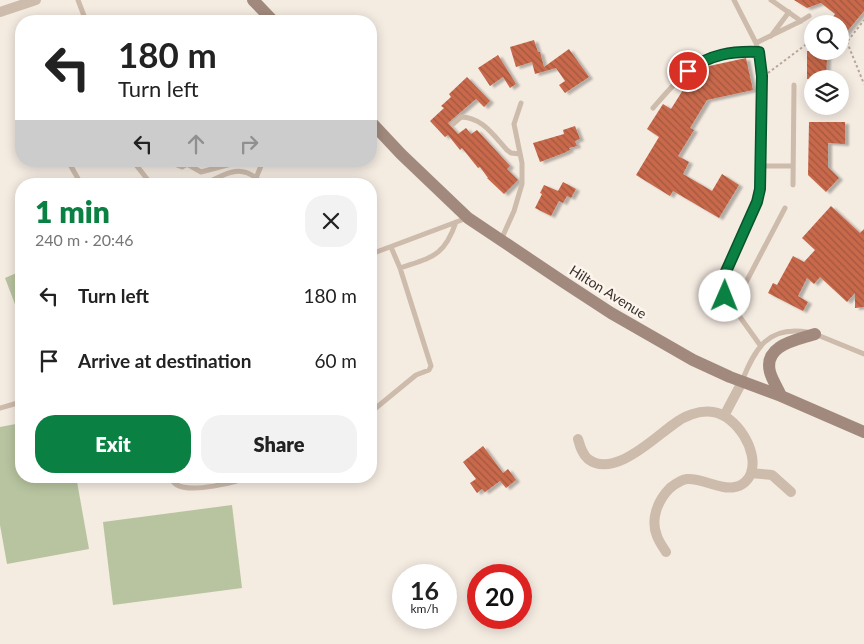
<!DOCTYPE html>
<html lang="en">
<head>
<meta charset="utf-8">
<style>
	:root { --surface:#fff; --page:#f2f2f2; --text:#222; --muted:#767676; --accent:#0b8043 }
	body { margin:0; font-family:Lato,sans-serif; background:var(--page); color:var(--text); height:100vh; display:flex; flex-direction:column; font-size:19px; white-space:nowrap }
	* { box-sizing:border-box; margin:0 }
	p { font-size:16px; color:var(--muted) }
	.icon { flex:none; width:28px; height:28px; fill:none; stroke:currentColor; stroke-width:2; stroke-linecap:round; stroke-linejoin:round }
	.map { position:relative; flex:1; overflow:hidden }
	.panel { position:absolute; left:15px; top:178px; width:362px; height:305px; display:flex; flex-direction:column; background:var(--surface); border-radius:20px; box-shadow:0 2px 12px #0003 }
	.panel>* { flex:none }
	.banner { position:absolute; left:15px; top:15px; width:362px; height:152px; border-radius:20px; box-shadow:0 2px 12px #0003; background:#fff; color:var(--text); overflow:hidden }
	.controls { position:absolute; left:804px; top:15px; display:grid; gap:10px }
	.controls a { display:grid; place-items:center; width:45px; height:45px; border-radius:50%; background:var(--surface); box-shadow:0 2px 12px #0003; font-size:25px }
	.speed { position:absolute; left:392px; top:564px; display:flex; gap:10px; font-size:25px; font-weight:700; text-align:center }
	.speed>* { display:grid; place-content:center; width:65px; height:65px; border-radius:50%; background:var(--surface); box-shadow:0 2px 12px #0003; line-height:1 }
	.speed small { font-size:12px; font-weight:400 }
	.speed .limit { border:8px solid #d22; background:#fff; color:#111 }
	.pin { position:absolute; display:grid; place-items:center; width:42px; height:42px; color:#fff; margin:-21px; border:2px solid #fff; border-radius:50%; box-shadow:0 1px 5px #0007 }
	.me { position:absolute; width:55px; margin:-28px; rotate:1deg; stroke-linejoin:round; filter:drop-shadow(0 0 4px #0008) }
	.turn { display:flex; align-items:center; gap:18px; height:105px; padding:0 20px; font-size:22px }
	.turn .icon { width:65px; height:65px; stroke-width:2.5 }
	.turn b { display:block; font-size:35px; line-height:42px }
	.lanes { display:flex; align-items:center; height:48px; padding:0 20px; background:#0003; justify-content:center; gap:25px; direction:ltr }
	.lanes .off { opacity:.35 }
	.round { display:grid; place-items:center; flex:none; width:52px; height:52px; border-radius:20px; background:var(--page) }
	.headline { display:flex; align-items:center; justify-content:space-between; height:85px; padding:0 20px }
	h1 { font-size:30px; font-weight:800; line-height:38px; color:var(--accent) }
	.button { display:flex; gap:10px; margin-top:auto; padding:10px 20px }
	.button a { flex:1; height:58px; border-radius:20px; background:var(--accent); color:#fff; font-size:20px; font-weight:800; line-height:58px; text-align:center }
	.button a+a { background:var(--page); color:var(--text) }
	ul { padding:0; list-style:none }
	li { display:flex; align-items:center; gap:15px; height:65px; padding:0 20px }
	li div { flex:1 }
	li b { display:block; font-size:19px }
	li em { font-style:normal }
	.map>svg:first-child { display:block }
	.pitch { fill:#b8c4a0 }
	.building { fill:url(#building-back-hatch); filter:url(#shadow) }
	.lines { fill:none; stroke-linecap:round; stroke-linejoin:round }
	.path { stroke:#b9a596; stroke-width:2; stroke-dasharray:2.5 2.5; stroke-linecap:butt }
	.lane { stroke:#cdbbac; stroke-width:5 }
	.street { stroke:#cdbbac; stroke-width:10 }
	.secondary { stroke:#a18a7d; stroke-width:12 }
	.route-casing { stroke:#07532c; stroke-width:12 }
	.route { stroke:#0b8043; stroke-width:9 }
	.labels { text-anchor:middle; stroke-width:5; stroke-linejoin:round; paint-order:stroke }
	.street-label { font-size:14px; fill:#3b302b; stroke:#fbf5ee }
</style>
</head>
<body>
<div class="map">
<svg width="864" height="644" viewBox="0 0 864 644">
	<defs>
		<pattern id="building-back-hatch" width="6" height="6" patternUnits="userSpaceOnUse" patternTransform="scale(1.25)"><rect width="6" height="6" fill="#c8694b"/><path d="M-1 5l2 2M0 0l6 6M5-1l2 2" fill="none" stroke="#a4573f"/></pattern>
		<filter id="shadow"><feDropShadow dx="4" dy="2" stdDeviation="1" flood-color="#0004"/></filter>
	</defs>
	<rect width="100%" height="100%" fill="#f4ebe1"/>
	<!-- pitch -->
	<path class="pitch" d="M21,271V320L5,278Z
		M21,423V476H76L89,549L7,564L0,525V427Z
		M232,505L242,588L113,605L103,522Z"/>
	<!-- building -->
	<path class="building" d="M794,0H864V11L840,40V24H828L835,14L821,3L807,8Z
		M534,40L538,52H540L544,67L569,49L589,77L565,93L559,85L565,81L556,68L535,74L532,62L516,67L510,47Z
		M807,51H833L827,58L826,79H807Z
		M498,55L516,84L510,88L503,77L490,86L478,68Z
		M746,58L753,90L707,100L690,128L694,130L678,156L689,162L683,174L712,191L722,174L739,185L719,218L673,191L670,196L636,175L659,137L647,129L663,104L671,109L693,74L700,68Z
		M467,77L490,101L484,107L476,99L448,123L458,134L466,128L471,134L477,130L510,166L507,169L518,180L504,194L487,178H488L480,167L478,168L462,148L460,150L448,135L445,137L430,121L444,108L441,106L451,97L449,94Z
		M809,122H845V144L828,143V167L839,178L826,192L808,175Z
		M575,126L580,139L575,141L577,146L569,148L570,150L564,153L540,162L533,143L564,134L563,130Z
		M563,182L576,189L571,198L567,196L563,203L559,201L551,216L535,208L542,194L540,193L544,185L558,191Z
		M831,206L860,233L864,229V307L855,308V293L847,302L820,277L814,284L807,278L798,296L808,302L803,311L768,293L773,283L777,285L793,256L804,262L815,250L802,238Z
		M483,446L503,473L508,469L516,480L506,488L500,481L485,492L482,489L477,493L470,483L476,479L463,462Z"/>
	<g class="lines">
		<!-- path -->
		<path class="path" d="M840,37L847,42L864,20
			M847,42L864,84
			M768,73L812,40"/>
		<!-- lane -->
		<path class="lane" d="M78,0L86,21
			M734,0L756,43L761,61L760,189L757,202L724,276L723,287L725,296L760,345
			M771,0L801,21
			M771,36L789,12
			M756,43L801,21L809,16
			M653,108C687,69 704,49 759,52
			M453,124L461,117C482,117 494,136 507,150L511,153L520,154
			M68,161L81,184
			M133,161L151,184
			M174,161L177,165L182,167L187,164L189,161
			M187,164L201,172L235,163L256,161
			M760,166H793
			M256,178L262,184
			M203,184C222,177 237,163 256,178L263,161
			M793,185L794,85
			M501,240L514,211L522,184V163L514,124L521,103
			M371,254L467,218
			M400,268C432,257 444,257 456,222
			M733,307L785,208
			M815,334L864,354
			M742,381C755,349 767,326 807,332
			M0,408L21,402
			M371,412L416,375L429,370L431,366L400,268L391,247
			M168,476C171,479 174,483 177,485C191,493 236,483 250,476"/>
		<!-- street -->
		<path class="street" d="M0,12L36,0
			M724,416L742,382
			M578,439C580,446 582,454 588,459C614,479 655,437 674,424C684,416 699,410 713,412C736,415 759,451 751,473C749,480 742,486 735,487C719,490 703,478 687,479C680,480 675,484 670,488C658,500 650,519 657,536C659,542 663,547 666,552
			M751,473L772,475L791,492"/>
		<!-- secondary -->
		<path class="secondary" d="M253,0L273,21
			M371,122L401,154L468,218L562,281L611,313L693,360L730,377L781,396L864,432
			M781,396C778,388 772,380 770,372C763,345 797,340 815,334"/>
	</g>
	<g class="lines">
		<defs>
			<path id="route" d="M688,71C710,54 732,51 759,52L762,76L760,189L757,202L724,276L723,287L725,296"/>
		</defs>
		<!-- route casing -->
		<use href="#route" class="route-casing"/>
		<!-- route -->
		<use href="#route" class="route"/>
	</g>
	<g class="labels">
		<!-- street labels -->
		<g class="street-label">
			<text transform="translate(608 292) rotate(32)" y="5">Hilton Avenue</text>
		</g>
	</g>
</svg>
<div class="controls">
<a><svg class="icon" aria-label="search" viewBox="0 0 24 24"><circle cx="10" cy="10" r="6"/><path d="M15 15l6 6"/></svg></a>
<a><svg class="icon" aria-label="layers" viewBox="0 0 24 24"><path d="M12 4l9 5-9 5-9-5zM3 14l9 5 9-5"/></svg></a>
</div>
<div class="speed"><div>16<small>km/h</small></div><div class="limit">20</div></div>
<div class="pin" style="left:688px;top:71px;background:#d93025"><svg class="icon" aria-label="arrive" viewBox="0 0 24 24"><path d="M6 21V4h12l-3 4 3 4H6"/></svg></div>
<svg class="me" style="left:725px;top:296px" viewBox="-20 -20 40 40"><circle r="19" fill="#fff"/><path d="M0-13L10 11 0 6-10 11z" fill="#0b8043"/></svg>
<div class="banner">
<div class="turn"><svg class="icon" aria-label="left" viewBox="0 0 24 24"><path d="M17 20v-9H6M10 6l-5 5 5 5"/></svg><div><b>180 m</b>Turn left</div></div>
<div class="lanes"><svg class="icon" aria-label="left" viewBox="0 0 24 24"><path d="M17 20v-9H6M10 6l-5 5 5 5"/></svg><svg class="icon off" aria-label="ahead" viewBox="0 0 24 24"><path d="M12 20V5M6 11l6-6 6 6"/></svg><svg class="icon off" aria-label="right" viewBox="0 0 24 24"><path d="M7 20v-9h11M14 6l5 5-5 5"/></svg></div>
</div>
<section class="panel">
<div class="headline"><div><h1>1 min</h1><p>240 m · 20:46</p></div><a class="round"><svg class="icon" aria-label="close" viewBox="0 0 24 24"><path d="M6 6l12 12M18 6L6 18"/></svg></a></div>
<ul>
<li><svg class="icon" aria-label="left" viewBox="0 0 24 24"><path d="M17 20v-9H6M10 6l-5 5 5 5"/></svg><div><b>Turn left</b></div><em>180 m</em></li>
<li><svg class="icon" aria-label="arrive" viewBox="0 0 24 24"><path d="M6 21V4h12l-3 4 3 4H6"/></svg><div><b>Arrive at destination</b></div><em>60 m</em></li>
</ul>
<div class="button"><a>Exit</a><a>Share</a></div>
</section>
</div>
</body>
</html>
